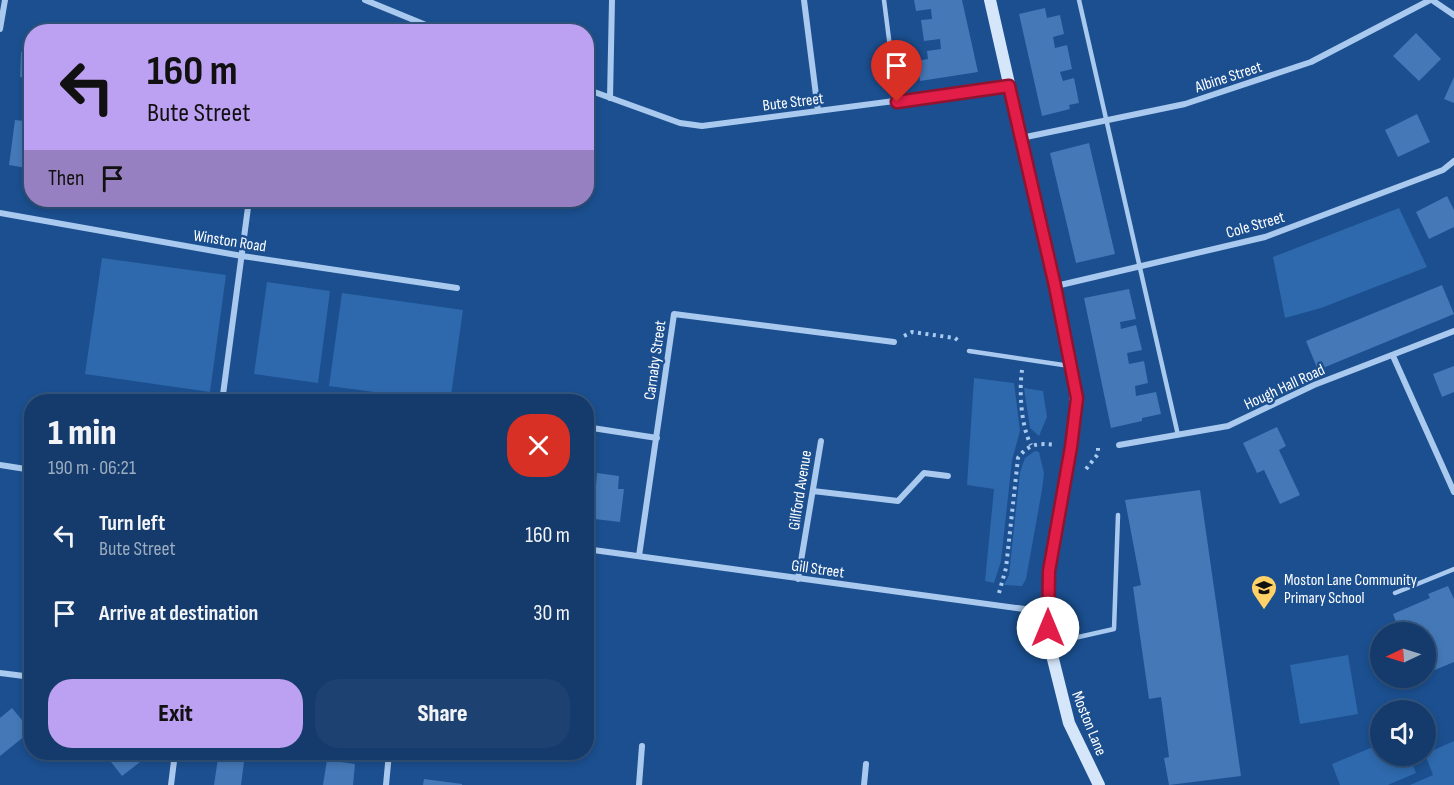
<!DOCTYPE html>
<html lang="en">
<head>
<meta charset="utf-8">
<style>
	:root { --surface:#143b6b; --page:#1d4271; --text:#f1f3f6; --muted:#9dadc1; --line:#33557e; --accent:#bca0f2 }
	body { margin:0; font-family:"Sofia Sans Condensed",sans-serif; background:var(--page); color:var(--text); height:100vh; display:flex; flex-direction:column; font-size:22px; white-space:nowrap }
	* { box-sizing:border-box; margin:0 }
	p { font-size:20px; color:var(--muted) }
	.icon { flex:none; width:33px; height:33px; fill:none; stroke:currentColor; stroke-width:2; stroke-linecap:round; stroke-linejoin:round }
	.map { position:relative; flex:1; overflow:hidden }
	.details { position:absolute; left:24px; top:394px; width:570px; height:366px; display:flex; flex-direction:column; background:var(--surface); border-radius:24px; box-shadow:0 3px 9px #0003,0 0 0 2px var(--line) }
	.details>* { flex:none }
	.top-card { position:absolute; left:24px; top:24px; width:570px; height:183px; border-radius:24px; box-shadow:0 3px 9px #0003,0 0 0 2px var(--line); background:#bca0f2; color:#111; overflow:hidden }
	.needle { width:39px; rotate:266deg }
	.controls { position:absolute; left:1370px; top:622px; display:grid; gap:12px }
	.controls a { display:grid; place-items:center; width:66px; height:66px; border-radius:50%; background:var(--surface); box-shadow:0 3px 9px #0003,0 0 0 2px var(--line); font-size:30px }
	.pin { position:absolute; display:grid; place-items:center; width:51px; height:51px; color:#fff; margin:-62px -26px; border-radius:50% 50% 50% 0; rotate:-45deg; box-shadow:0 0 6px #0007 }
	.pin .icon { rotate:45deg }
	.me { position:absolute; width:66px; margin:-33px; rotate:0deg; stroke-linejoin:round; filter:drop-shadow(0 0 4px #0008) }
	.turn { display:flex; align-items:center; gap:21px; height:126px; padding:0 24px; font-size:27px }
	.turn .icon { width:78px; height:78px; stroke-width:2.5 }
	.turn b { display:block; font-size:42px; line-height:51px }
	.then { display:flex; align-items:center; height:57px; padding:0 24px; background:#0003; gap:12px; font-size:22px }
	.round { display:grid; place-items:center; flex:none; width:63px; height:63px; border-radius:24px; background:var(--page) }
	.overview { display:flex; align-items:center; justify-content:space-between; height:102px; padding:0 24px }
	h1 { font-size:36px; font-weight:800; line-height:45px }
	.cta { display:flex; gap:12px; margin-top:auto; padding:12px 24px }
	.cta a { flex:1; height:69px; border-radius:24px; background:var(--accent); color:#111; font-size:24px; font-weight:800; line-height:69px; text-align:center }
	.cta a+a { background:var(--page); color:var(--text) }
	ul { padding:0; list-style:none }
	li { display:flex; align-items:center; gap:18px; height:78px; padding:0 24px }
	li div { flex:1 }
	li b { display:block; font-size:22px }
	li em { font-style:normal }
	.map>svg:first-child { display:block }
	.green { fill:#2e69ad }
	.building { fill:#4478b7 }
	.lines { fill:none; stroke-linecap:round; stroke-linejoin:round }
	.path { stroke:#a9c9ee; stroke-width:4; stroke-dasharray:3 4.5; stroke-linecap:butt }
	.lane { stroke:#a9c9ee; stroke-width:4.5 }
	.street { stroke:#a9c9ee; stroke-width:6 }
	.secondary { stroke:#d6e6fa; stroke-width:12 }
	.route-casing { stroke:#92132f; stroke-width:15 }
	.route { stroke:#e11d48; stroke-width:10 }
	.labels { text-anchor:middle; stroke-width:5; stroke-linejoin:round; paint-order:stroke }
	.street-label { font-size:16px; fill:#fff; stroke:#1b4f8f }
	.poi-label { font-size:16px; fill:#fff; stroke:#1b4f8f; text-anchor:start }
</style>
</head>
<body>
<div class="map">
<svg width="1454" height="785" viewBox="0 0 1454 785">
	<rect width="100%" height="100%" fill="#1b4f8f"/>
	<!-- green -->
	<path class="green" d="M1399,208L1427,267L1321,308L1285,318L1273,257Z
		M102,258L226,275L210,392L85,374Z
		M267,282L330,291L318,383L254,374Z
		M342,293L463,310L450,402L329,386Z
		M974,378L1014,383L1020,431L1012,460L1001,561L994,583L985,581L994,489L967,485Z
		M1024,388L1043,391L1047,417L1039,436L1030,428Z
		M1035,451L1039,452L1044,473L1042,490L1026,579L1022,586L1004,585L1009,575L1020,472L1025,458Z
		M1348,655L1358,714L1300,724L1290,665Z
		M1454,741V785H1410L1433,775L1425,754Z
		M1380,744V756H1409L1416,773L1388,785H1340L1332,764Z"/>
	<!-- building -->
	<path class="building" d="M914,0H962L978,72L920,81L917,61L928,59L927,51L941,49L940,39L924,41L921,20L932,19L931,9L916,11Z
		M1045,8L1047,18L1060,15L1064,34L1053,37L1055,48L1067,45L1072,69L1060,72L1063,81L1074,78L1079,103L1069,105L1070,109L1042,116L1019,14Z
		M1416,33L1441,59L1419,81L1393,56Z
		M21,52L32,54V78L20,77Z
		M1454,77V103L1444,99Z
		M1417,114L1430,142L1398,157L1385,130Z
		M15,120L32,122V169L9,165Z
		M1089,143L1115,254L1076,263L1050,153Z
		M1447,196L1454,210V227L1429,239L1416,212Z
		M1442,285L1454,314L1318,370L1306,341Z
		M1129,289L1136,319L1120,322L1121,329L1136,325L1142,350L1127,353L1129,364L1144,361L1148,383L1135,386L1136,396L1156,392L1161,414L1142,418V421L1111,428L1084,298Z
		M1454,366V392L1442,397L1433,374Z
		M1277,427L1286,446L1279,450L1300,495L1280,504L1264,470L1257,473L1243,443Z
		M597,473L619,476L618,489H624L620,522L586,518V484L596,486Z
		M1200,490L1241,776L1169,785L1164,758L1169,757L1161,697L1149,699L1133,587L1141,585L1125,500Z
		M1448,586L1454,599V662L1425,674V633H1400L1393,614L1430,598L1428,594Z
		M12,708L31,731L0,756V718Z
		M104,753H139L144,759L122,776Z
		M441,753H472V754L443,761Z
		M218,758L244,762L241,785H214Z
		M327,760L355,764L353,785H323Z
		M424,779L462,784V785H423Z"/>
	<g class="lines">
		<!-- path -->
		<path class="path" d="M904,336L912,332L955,338L960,342
			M1022,370C1019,391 1021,426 1031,445
			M1086,469L1098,454V448
			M999,593L1006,568L1018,458C1029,443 1039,443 1056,445"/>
		<!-- lane -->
		<path class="lane" d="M884,0L897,102
			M1079,0L1178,435
			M969,351L1070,366
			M1395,593L1454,569
			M1052,643L1114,629L1118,515"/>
		<!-- street -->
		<path class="street" d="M365,0L443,32
			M804,0L818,111
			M1432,0L1454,15
			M0,29L5,0
			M586,89L680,123L702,126L1009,86
			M610,98L612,0
			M1021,138L1185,104L1311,62L1430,0
			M0,213L242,256L457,288
			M1056,286L1265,237L1443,170L1454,161
			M1393,356L1454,492
			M222,402L249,200
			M586,427L657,438
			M1119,445L1228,426L1314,385L1454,331
			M0,465L32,470
			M813,491L898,501L924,473L948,476
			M586,549L1046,612
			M639,556L674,314L894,342
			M798,579L821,441
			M0,673L32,677
			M171,785L175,753
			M386,785L389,753
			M639,785L642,746
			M864,785L866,764"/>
		<!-- secondary -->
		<path class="secondary" d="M990,0L1055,286L1076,389L1074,431L1049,571L1047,613L1049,643L1069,723L1099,785"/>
	</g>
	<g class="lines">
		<defs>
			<path id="route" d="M897,102L1009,86L1055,286L1077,398L1071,447L1049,571L1048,628"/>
		</defs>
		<!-- route casing -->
		<use href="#route" class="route-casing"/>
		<!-- route -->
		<use href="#route" class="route"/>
	</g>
	<!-- icons -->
	<defs>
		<symbol id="school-pin" viewBox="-11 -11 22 30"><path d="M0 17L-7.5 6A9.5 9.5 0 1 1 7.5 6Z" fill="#ffd166" stroke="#1b4f8f"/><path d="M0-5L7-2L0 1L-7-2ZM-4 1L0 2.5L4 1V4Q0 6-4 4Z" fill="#111"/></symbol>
	</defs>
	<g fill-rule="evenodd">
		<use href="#school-pin" x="1249" y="573" width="30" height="40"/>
	</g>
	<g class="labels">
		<!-- street labels -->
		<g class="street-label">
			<text transform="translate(1228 76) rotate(-18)" y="6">Albine Street</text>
			<text transform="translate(793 101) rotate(-7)" y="6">Bute Street</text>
			<text transform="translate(1255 224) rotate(-16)" y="6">Cole Street</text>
			<text transform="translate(230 240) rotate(9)" y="6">Winston Road</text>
			<text transform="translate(654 360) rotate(-82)" y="6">Carnaby Street</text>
			<text transform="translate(1284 386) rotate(-25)" y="6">Hough Hall Road</text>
			<text transform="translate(799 490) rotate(-81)" y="6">Gillford Avenue</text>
			<text transform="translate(818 568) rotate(8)" y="6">Gill Street</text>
			<text transform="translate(1090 723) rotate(68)" y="6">Moston Lane</text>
		</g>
		<!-- poi labels -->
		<g class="poi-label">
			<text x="1284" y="585">Moston Lane Community<tspan x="1284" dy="18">Primary School</tspan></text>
		</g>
	</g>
</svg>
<div class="controls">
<a><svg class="needle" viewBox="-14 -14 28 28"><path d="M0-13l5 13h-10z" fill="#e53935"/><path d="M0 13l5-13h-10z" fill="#9dadc1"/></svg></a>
<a><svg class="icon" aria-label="sound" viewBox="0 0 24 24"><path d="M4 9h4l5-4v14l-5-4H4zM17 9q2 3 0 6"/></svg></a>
</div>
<div class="pin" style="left:897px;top:102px;background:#d93025"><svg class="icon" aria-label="arrive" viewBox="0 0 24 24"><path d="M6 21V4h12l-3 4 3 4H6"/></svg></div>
<svg class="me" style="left:1048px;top:628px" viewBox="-20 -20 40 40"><circle r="19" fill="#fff"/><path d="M0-13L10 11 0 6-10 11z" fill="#e11d48"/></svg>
<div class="top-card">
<div class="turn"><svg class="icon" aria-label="left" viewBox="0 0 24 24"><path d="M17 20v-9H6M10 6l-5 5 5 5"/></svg><div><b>160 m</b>Bute Street</div></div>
<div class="then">Then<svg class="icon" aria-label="arrive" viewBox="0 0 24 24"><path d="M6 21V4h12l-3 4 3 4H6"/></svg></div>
</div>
<section class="details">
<div class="overview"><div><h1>1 min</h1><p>190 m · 06:21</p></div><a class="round" style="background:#d93025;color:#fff"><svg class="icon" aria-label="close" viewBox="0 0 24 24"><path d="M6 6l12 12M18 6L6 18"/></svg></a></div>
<ul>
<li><svg class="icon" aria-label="left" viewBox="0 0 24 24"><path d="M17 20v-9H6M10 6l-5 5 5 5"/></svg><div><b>Turn left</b><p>Bute Street</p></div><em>160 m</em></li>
<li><svg class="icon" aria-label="arrive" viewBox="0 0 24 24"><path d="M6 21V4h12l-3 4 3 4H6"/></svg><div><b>Arrive at destination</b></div><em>30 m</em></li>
</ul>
<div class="cta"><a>Exit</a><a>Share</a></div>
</section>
</div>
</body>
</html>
